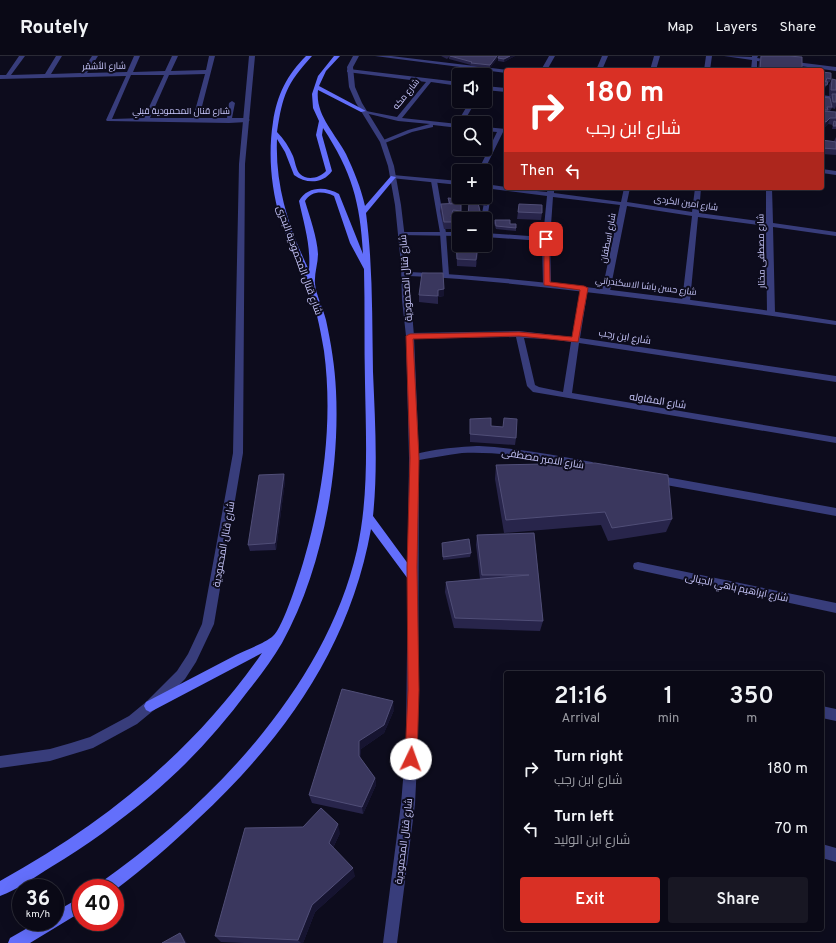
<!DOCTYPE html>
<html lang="en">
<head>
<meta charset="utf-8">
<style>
	:root { --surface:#0a0916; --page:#181723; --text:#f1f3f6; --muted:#999aa1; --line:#2a2a35; --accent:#d93025 }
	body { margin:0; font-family:Overpass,Cairo,sans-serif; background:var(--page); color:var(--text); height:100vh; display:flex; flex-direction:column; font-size:15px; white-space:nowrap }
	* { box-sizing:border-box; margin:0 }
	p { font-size:13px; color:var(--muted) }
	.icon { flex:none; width:22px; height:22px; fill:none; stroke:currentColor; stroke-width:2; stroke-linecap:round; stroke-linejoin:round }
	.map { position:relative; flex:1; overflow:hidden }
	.panel { position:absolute; left:504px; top:615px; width:320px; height:260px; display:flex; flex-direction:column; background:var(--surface); border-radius:4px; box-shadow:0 4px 16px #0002,0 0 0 1px var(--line) }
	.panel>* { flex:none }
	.hud { position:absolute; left:504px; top:12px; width:320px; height:122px; border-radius:4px; box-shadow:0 4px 16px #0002,0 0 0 1px var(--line); background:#d93025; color:#fff; overflow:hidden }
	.fabs { position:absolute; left:452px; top:12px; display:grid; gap:8px }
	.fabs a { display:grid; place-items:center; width:40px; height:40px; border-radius:4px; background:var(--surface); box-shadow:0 4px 16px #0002,0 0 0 1px var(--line); font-size:20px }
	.speed { position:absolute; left:12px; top:823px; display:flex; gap:8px; font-size:20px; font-weight:700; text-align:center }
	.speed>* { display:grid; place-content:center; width:52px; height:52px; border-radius:50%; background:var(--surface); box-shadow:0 4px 16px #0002,0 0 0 1px var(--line); line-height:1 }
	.speed small { font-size:10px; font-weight:400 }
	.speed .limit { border:6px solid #d22; background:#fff; color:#111 }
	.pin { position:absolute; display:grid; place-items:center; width:34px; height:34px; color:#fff; margin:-17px; border-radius:8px; box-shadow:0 2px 6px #0006 }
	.me { position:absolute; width:44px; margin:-22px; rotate:3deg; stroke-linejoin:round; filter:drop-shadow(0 0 3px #0008) }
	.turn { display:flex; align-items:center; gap:14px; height:84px; padding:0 16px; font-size:18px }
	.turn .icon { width:52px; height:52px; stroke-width:2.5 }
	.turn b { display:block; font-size:28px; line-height:34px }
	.then { display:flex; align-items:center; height:38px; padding:0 16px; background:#0003; gap:8px; font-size:15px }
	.eta { display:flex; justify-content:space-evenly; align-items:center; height:68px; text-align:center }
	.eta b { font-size:24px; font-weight:600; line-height:28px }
	.primary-button { display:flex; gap:8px; margin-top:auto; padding:8px 16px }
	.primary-button a { flex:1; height:46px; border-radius:4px; background:var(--accent); color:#fff; font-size:16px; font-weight:600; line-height:46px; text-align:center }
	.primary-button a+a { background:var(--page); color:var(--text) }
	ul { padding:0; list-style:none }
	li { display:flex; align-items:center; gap:12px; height:60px; padding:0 16px }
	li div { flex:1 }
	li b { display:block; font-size:15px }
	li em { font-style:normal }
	header { display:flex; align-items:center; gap:24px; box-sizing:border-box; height:56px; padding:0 20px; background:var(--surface); border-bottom:1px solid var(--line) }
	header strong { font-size:19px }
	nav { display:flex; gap:22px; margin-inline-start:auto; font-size:14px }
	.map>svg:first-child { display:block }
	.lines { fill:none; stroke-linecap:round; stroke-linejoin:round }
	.service { fill:#383d7b; fill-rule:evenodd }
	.minor { fill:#383d7b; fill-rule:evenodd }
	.tertiary { fill:#383d7b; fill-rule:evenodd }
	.secondary { fill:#636ffb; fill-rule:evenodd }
	.wall { fill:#28254b }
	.shaded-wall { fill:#161430 }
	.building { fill:#3a375e; stroke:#504e77 }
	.route { fill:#d93025; stroke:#8d1f18 }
	.labels { text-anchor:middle; stroke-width:4; stroke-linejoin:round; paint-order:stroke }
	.far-street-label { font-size:9px; fill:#cac9fe; stroke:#0d0c1d }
	.street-label { font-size:10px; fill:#cac9fe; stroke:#0d0c1d }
</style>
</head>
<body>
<header>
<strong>Routely</strong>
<nav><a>Map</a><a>Layers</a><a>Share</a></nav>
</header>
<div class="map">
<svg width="836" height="887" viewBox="0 0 836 887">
	<rect width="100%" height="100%" fill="#0d0c1d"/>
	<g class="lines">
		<!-- service -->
		<path class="service" d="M434,123L437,125L446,177L449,219L446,221L443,219L440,177L431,125Z"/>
		<!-- minor -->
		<path class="minor" d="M19,0H25L11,19L45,18L56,0H62L51,18L81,17L92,0H98L87,17L127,16L134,0H140L133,16L165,15L172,0H178L171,15L206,14L209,0H215L199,62H227L229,47L232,45L235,47L232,62H247L250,64L247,66L229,67L107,65L106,64L126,20L0,23V19H6ZM205,18L193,62H150L169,19ZM131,19H164L144,62L112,63Z
			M375,0H391L508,14H506V17Z
			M549,0H555L547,14H541Z
			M602,0H608L602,14H596Z
			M654,0H660L656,14H650Z
			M706,0H712L710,14H704Z
			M724,0L752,1V0H758L757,2L775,5L772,7L757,5V14H751L752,4Z
			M788,5L836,11V15L786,8V6Z
			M349,13L459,26V30L431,26L402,62L458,68L457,67L470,45H476L463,67H459V72L433,69V71L412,76L385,87H381V85L408,74L430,68L398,65L361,56V54L397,61L426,26L347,16V14Z
			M485,30L506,32V36L485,34Z
			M822,39L836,41V45L822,43Z
			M485,71L506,73V77L503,76L484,115H478L497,76L485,75Z
			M822,113L836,115V119L822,117Z
			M393,119L459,125V129L391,122V120Z
			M485,128L506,131V132L547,136L548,132H554V137L621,146L624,132H630L627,146L692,156L695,132H701L699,157L766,166V132H772L773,167L836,176V180L773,171L775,257L771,259L767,257L766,170L698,161L690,245L686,247L682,245L692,160L627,150L610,235L606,237L602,235L620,149L553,141L550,183L551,228L547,230L543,228L542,185L485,181V177L543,181L547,140L492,133L487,163L485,165V163H481L485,141Z
			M402,176H459V180L400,179V177Z
			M581,230H584L588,232L580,282L836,320V326L579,287L572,337L836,381V387L533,336L527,330L516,281L410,283L406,280L410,277L519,275L572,281ZM524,282L550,283L571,286L563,336L539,331L535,329Z
			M479,390C517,392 555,399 592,406L597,410L592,414C549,405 506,395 462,397C446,399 430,402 414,405L409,402C415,394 468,390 479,390Z
			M655,419L836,452V460L655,427L652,426L650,423L652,420Z
			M638,506L836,547V557L638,514L634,513L633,510L634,507Z
			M822,650L836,653V665L822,662Z
			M822,788L836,792V806L822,802Z"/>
		<!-- tertiary -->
		<path class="tertiary" d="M249,0H255L245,108L243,397L214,568L196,606L185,623L154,654L137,668L93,692L50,705L0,712V700L50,693L71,687L90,681L129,660L146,646L177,615L188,598L202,568L233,397L239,108Z
			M353,0H359L353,11L355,31L362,47L386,86L394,110L401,149L409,216C477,219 544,226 611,234C686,243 761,253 836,265V269C761,258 686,248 611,239C544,231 477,223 409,220L414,280L419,402L418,688L415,748L397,887H383L401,748L406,688L409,402L406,280L402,244L401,208L395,149L388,110L380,86L356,47L349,31L347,11Z"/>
		<!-- secondary -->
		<path class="secondary" d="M306,0H312C286,29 283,38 277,76C284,83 289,91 293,100C295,105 296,114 300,118C307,125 320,122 326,115L316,79L319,65L313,52L312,38L318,20L334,0H340L326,15L319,30L366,55L361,56L318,34C315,59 335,77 346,98C354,115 361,132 365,150L391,120L396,121L366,157C373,210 372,263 373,316C375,364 378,412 373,460L417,520L416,523L412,525L408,523L371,473C350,591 284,683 198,763C172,788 144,812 115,834V832H98L100,827C211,749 326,630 357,494C369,440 366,383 365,327C364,289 365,251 364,213L350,187L334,140C325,135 311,134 305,145C310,162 317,181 318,198C318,208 314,218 315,228C316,239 323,252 326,264C331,287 335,311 336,335C340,417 322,515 282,587C272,604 260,620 248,635C219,674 187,709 150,740C119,766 86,790 51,811C35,821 18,833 0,840V825C106,766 192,697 262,597L154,654L150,656L146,654L144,650L146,646C176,630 206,615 236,599C246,594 265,587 273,580C283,572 301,515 305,500C324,434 333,363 324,295C320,271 315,247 306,225C298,204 287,184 280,162C271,131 268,98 273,66C277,39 287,19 306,0ZM323,72C352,116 360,146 363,198L339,138C326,130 307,130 299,145C304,168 311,190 309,214C289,173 275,130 277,83L285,96L294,119C306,128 323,128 332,115L322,79Z
			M81,841V856L30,887H8L10,882L38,866H55V856Z"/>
	</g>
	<!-- wall -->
	<path class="wall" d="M441,0H499L490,12L471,10V9L449,3V1L447,3Z
		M499,0H515L504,6L498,5V2Z
		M761,0H788L802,14H758L759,6Z
		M822,16L831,23L830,26H826H828L825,32H822Z
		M832,23L836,24V50L835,53L832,52L830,55L836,56V73H832L833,69L828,68L824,72L822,71V41L830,42L831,40H829V29Z
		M836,81V99L822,98V84L834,85Z
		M453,127L459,128V141H466L465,143L454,141Z
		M485,130V141L488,142L487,150L479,149L481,159L459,163V173H444L440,155L441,148H448V142L459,147H461V161L468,160L469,148H466L467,141H485Z
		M519,148L542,157L541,164L517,163Z
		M495,164L510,168L516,172V175L496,173L494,167Z
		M456,183L459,189H479L476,211L457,210Z
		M419,239L444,240L438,241V248L419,246Z
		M470,363L491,370L503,371L516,382L515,389L470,386Z
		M496,409L672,463L666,476L608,485L601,469L504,477L495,423Z
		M284,418L285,425L276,494L250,495L248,489Z
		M534,477L543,565L540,575L454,572L445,536L446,526L480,523L476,489L477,479Z
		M442,487L471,497L470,501L443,504Z
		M394,654L384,677L361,693L360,702L375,722L376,729L363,758L312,747L309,739Z
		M340,777L333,792L355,820L315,856L303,887H244L221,886L215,880Z"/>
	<!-- shaded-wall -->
	<path class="shaded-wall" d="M497,0H499V1L490,12V9Z
		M510,0H515L504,6V3Z
		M830,62L828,68L824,72L826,66Z
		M478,189H479L476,211V204Z
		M444,233V240L437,241L438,234Z
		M284,418L285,425L276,494L275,487Z
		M393,645L394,654L384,677L361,693L360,708L359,700V685Z
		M375,722L376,729L363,758L362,751Z
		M338,768L340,777L331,796L329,787Z
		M353,812L355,820L315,856L303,887H301L298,884L312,849Z
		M180,877L183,880L187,887H185Z"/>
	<!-- building -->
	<path class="building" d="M450,0H497L490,9L471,7L472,6Z
		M499,0H510L504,3L498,2Z
		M761,0H788L802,1V14H760Z
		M822,16L831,17V23L827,22L826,25H822Z
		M832,23L836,24V34H831Z
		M822,25L828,26L827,29H822Z
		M832,38H836V46H833Z
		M822,41L830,42L832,51H827L828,54H822Z
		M822,55L836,56V62H830L826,66L824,65V66H822Z
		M834,65L836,66V70H833Z
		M822,84L836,86V93L822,92Z
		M453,127L459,128V139L454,138Z
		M485,130L486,131L485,140Z
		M467,141L488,142V147L466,145Z
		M448,142L459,143L458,147L450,148Z
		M461,147V155L453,154L451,161L482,159V163H459V166H444L441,148Z
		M469,147H478L481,159L468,160Z
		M519,148L542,149V157L518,156Z
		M495,164H510V168H516V172L496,170Z
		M456,183H459V189H478L476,204L457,203Z
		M422,217H443L444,233L438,234V240L419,239Z
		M491,362V370L503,371L504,362L517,363L516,382L470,378V363Z
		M595,407L668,419L672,463L612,472L605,456L506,464L496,409Z
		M284,418L275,487L248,489L259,419Z
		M534,477L543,565L455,562L446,526L529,519H482L477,479Z
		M469,483L471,497L443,501L442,487Z
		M342,633L393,645L384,669L359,685V700L375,722L362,751L309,739Z
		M321,752L338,768L329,787L353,812L312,849L298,884L215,880L245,772L303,771Z
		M180,877L185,887H162Z"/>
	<!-- route -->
	<path class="route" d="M544,181L549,183L550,226L584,230L588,232L578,286L519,280L413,283L419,402L417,511L419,634L417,703L415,707L411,708L407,707L405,703L408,634L407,511L410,402L406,280L410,278L519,276L572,281L580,234L544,229Z"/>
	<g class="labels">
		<!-- far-street labels -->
		<g class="far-street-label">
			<text transform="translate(104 10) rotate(-1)" y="3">شارع الأشقر</text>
			<text transform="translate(406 38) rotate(-51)" y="3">شارع مكه</text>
			<text x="181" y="58">شارع قنال المحمودية قبلي</text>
			<text transform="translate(686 147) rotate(8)" y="3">شارع امين الكردى</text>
			<text transform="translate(608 182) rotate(-79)" y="3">شارع اسطفان</text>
			<text transform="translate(761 195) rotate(-91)" y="3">شارع مصطفى مختار</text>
			<text transform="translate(646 230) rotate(7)" y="3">شارع حسن باشا الاسكندراني</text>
		</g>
		<!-- street labels -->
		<g class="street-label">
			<text transform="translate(300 204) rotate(70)" y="4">شارع قنال المحمودية البحرى</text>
			<text transform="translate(405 222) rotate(-94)" y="4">شارع قنال المحمودية</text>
			<text transform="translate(625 280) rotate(9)" y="4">شارع ابن رجب</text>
			<text transform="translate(658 344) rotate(9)" y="4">شارع المقاوله</text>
			<text transform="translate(543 402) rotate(9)" y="4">شارع الامير مصطفى</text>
			<text transform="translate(223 488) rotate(-80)" y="4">شارع قنال المحمودية</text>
			<text transform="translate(737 531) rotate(12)" y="4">شارع ابراهيم باهي الجبالى</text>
			<text transform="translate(403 785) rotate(-83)" y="4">شارع قنال المحمودية</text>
		</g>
	</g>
</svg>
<div class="fabs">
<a><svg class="icon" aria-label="sound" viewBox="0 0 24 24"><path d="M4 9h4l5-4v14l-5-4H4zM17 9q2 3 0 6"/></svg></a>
<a><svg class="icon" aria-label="search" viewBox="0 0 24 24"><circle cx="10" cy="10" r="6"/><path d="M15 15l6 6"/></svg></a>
<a>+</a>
<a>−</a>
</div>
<div class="speed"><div>36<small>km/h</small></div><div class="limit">40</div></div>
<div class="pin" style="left:546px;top:183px;background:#d93025"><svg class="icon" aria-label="arrive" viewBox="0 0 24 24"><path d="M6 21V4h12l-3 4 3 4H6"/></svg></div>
<svg class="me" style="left:411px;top:703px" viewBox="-20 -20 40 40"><circle r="19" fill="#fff"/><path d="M0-13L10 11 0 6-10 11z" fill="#d93025"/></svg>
<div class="hud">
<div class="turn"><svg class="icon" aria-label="right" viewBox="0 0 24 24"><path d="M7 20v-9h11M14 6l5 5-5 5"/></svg><div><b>180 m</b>شارع ابن رجب</div></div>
<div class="then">Then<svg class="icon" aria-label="left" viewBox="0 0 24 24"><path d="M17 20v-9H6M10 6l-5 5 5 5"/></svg></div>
</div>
<section class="panel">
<div class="eta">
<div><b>21:16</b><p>Arrival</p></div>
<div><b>1</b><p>min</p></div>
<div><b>350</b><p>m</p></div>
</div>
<ul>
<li><svg class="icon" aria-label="right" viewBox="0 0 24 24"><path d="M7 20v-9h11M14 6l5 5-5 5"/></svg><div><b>Turn right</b><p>شارع ابن رجب</p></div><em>180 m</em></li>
<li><svg class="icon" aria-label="left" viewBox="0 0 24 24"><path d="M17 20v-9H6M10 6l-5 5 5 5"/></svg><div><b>Turn left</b><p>شارع ابن الوليد</p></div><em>70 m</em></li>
</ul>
<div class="primary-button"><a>Exit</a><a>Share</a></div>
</section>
</div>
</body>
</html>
